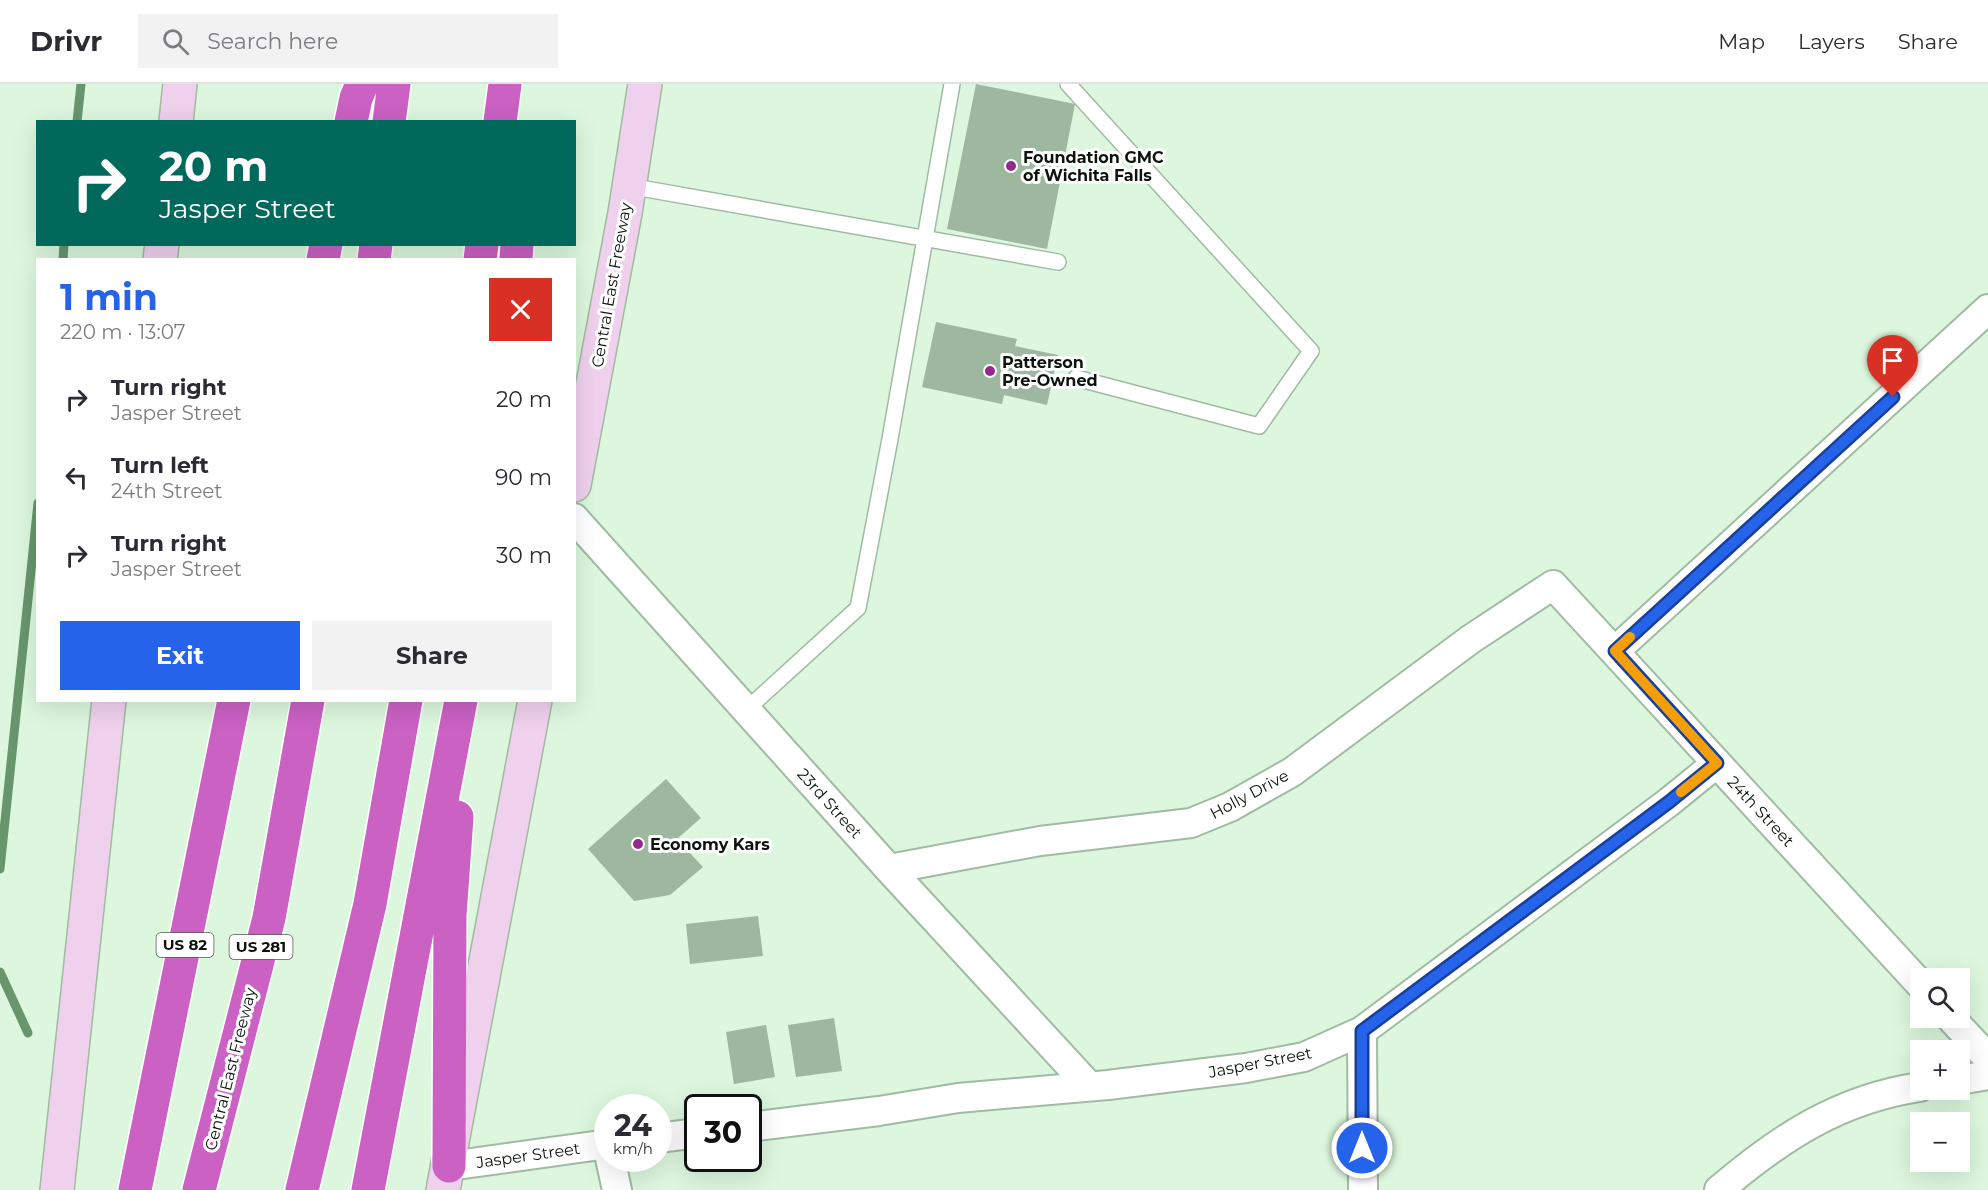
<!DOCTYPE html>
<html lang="en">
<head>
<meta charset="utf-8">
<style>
	:root { --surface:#fff; --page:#f2f2f3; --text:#2b2b33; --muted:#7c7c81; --line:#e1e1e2; --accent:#2563eb }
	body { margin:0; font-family:Montserrat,sans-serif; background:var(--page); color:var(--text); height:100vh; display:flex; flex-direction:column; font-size:22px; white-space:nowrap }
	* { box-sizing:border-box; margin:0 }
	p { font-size:20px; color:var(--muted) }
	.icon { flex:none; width:33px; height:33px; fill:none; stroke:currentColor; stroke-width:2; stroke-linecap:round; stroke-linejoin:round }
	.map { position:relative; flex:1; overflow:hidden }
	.side { position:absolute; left:36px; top:174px; width:540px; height:444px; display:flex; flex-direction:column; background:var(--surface); border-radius:0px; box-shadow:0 6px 24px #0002 }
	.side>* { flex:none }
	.guide { position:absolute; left:36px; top:36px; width:540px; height:126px; border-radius:0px; box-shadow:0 6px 24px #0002; background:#00695c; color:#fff; overflow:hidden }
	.fabs { position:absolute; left:1910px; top:884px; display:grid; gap:12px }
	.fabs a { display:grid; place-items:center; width:60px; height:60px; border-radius:0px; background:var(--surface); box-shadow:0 6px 24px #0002; font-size:30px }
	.speed { position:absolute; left:594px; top:1010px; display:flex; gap:12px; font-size:30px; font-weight:700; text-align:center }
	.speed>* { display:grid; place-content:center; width:78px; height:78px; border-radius:50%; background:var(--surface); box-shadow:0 6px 24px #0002; line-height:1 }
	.speed small { font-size:15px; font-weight:400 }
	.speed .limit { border:3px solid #111; border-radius:9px; background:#fff; color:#111 }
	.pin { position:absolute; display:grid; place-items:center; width:51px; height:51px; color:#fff; margin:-62px -26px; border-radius:50% 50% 50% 0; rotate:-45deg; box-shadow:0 0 6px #0007 }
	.pin .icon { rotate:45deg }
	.me { position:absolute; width:66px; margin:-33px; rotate:0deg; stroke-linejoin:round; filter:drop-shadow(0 0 4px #0008) }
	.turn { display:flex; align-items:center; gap:21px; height:126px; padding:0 24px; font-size:27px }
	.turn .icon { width:78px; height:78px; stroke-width:2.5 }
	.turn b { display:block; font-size:42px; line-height:51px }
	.round { display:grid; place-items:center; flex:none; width:63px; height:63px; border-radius:0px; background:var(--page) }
	.headline { display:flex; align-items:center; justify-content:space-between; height:102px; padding:0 24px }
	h1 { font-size:36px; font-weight:700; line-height:45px; color:var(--accent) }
	.action { display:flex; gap:12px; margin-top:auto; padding:12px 24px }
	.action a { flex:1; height:69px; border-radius:0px; background:var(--accent); color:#fff; font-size:24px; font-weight:700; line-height:69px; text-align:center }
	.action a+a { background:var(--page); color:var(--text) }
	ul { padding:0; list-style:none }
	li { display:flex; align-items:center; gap:18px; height:78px; padding:0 24px }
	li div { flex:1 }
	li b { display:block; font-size:22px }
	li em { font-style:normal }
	header { display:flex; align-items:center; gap:36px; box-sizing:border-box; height:84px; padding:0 30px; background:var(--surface); border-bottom:2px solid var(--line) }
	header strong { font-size:28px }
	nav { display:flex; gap:33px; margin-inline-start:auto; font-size:21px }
	.search { width:420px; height:54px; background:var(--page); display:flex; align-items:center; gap:15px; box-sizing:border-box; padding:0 21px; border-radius:0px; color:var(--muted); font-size:22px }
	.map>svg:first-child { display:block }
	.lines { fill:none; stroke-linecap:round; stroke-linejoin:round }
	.stream { stroke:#67966c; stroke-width:9 }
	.building { fill:#9eb79f }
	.service-casing { stroke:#a1bba3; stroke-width:18 }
	.minor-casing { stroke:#a1bba3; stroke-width:32 }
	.secondary-casing { stroke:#a1bba3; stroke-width:36 }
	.motorway-casing { stroke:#fff; stroke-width:36 }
	.service { stroke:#fff; stroke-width:15 }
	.minor { stroke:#fff; stroke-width:28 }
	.secondary { stroke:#efd0ed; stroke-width:33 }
	.motorway { stroke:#ca61c3; stroke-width:33 }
	.route-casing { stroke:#184099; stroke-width:15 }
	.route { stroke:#2563eb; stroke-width:10 }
	.slow { stroke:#f59e0b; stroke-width:10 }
	.poi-dot { fill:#932a8e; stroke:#fff; stroke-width:2 }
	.labels { text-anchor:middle; stroke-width:6; stroke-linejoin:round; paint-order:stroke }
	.shield { fill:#fff; stroke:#545a54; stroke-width:1.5 }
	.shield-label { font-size:15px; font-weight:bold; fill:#0b140b }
	.poi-label { font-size:16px; font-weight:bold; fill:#0b140b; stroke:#fff; text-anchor:start }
	.street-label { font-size:16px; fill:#0b140b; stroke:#fff }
</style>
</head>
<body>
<header>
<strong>Drivr</strong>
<div class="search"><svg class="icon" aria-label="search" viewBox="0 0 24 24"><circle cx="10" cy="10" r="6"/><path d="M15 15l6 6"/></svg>Search here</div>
<nav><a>Map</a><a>Layers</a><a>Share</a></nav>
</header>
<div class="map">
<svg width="1988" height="1106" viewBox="0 0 1988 1106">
	<rect width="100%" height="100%" fill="#dcf7dd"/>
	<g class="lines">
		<!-- stream -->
		<path class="stream" d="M77,38L81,0
			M63,176L64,160
			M0,785L38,419
			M0,888L28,949"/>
	</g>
	<!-- building -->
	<path class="building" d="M976,0L1075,20L1047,165L947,145Z
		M936,238L1017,255L1015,262L1058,271L1047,321L1004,311L1002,320L922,303Z
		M666,695L701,734L677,755L703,783L670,811L634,817L588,765Z
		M758,832L763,872L690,880L686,840Z
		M834,934L842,987L796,993L788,941Z
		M766,941L775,993L734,1000L726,948Z"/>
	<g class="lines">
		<defs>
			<path id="service" d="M1068,0L1311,267L1259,342L1076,294
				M629,102L1058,178
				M746,626L858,524L890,355L952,0"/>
			<path id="minor" d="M574,434L889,785L1089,1002
				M1615,567L1988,225
				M889,785L1040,757L1191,739L1230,723L1292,688L1471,555L1553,501L1920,900
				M1950,933L1988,974
				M1362,947L1363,1106
				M1959,996L1988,991
				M748,1043L879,1027L958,1014L1108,1001L1246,984L1304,973L1362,947L1669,718L1717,679
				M658,1054L698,1049
				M610,1074L617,1106
				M449,1082L608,1060
				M1719,1106C1780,1054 1839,1015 1920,1003"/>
			<path id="secondary" d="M176,38L180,0
				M160,176L162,160
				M574,401L625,129L645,0
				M57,1106L109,616
				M443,1106L535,616"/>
			<path id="motorway" d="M351,38L356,14L362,0
				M389,38L394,0
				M500,38L505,0
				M323,176L326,160
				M374,176L376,160
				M480,176L482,160
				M516,176L517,160
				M449,1082L450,831L457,733
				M135,1106L234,616
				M199,1106L269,834L308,616
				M302,1106L370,820L406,616
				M368,1106L461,616"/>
		</defs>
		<!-- service casing -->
		<use href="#service" class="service-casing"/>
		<!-- minor casing -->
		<use href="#minor" class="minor-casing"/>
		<!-- secondary casing -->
		<use href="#secondary" class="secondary-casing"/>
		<!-- motorway casing -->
		<use href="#motorway" class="motorway-casing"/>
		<!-- service -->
		<use href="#service" class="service"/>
		<!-- minor -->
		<use href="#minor" class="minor"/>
		<!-- secondary -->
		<use href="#secondary" class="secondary"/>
		<!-- motorway -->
		<use href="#motorway" class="motorway"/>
	</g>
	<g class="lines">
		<defs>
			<path id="route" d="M1362,1064V947L1669,718L1717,679L1615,567L1893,313"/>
		</defs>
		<!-- route casing -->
		<use href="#route" class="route-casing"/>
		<!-- route -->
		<use href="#route" class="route"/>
		<!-- slow -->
		<path class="slow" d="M1630,553L1615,567L1717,679L1681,708"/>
	</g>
	<!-- markers -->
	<g class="poi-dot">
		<circle cx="1011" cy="82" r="6"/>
		<circle cx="990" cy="287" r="6"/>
		<circle cx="638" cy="760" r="6"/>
	</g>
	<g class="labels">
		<!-- shield labels -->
		<g class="shield">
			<rect x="156.5" y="849" width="57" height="24" rx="4.5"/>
			<rect x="229.5" y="851" width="63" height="24" rx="4.5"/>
		</g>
		<g class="shield-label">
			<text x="185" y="866">US 82</text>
			<text x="261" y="868">US 281</text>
		</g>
		<!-- poi labels -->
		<g class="poi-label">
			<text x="1023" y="79">Foundation GMC<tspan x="1023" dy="18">of Wichita Falls</tspan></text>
			<text x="1002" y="284">Patterson<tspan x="1002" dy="18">Pre-Owned</tspan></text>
			<text x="650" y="766">Economy Kars</text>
		</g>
		<!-- street labels -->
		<g class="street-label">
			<text transform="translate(611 201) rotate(-80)" y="6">Central East Freeway</text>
			<text transform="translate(1249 710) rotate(-28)" y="6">Holly Drive</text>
			<text transform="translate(830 719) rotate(48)" y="6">23rd Street</text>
			<text transform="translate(1761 727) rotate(47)" y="6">24th Street</text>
			<text transform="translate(1260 978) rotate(-11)" y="6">Jasper Street</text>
			<text transform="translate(230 985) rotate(-76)" y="6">Central East Freeway</text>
			<text transform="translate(528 1071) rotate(-8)" y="6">Jasper Street</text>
		</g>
	</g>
</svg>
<div class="fabs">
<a><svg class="icon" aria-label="search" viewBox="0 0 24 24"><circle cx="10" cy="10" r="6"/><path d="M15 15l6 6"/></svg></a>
<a>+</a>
<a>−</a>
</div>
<div class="speed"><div>24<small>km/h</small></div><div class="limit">30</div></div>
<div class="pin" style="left:1893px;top:313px;background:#d93025"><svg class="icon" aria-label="arrive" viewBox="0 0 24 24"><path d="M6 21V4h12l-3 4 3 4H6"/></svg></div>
<svg class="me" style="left:1362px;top:1064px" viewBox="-20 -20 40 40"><circle r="17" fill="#2563eb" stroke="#fff" stroke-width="3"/><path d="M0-11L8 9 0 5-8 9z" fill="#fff"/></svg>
<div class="guide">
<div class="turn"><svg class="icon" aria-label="right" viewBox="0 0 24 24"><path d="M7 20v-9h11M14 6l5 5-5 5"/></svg><div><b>20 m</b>Jasper Street</div></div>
</div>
<section class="side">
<div class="headline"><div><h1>1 min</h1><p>220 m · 13:07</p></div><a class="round" style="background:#d93025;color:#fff"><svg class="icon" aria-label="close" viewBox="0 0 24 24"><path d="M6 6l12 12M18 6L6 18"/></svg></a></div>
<ul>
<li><svg class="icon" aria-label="right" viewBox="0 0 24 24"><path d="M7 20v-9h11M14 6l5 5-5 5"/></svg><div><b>Turn right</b><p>Jasper Street</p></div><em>20 m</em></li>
<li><svg class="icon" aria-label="left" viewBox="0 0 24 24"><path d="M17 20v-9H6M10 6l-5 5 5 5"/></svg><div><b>Turn left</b><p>24th Street</p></div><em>90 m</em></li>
<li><svg class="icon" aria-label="right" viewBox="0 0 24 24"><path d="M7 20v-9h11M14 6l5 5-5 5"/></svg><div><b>Turn right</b><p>Jasper Street</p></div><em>30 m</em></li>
</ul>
<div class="action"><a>Exit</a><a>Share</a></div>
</section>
</div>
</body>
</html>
